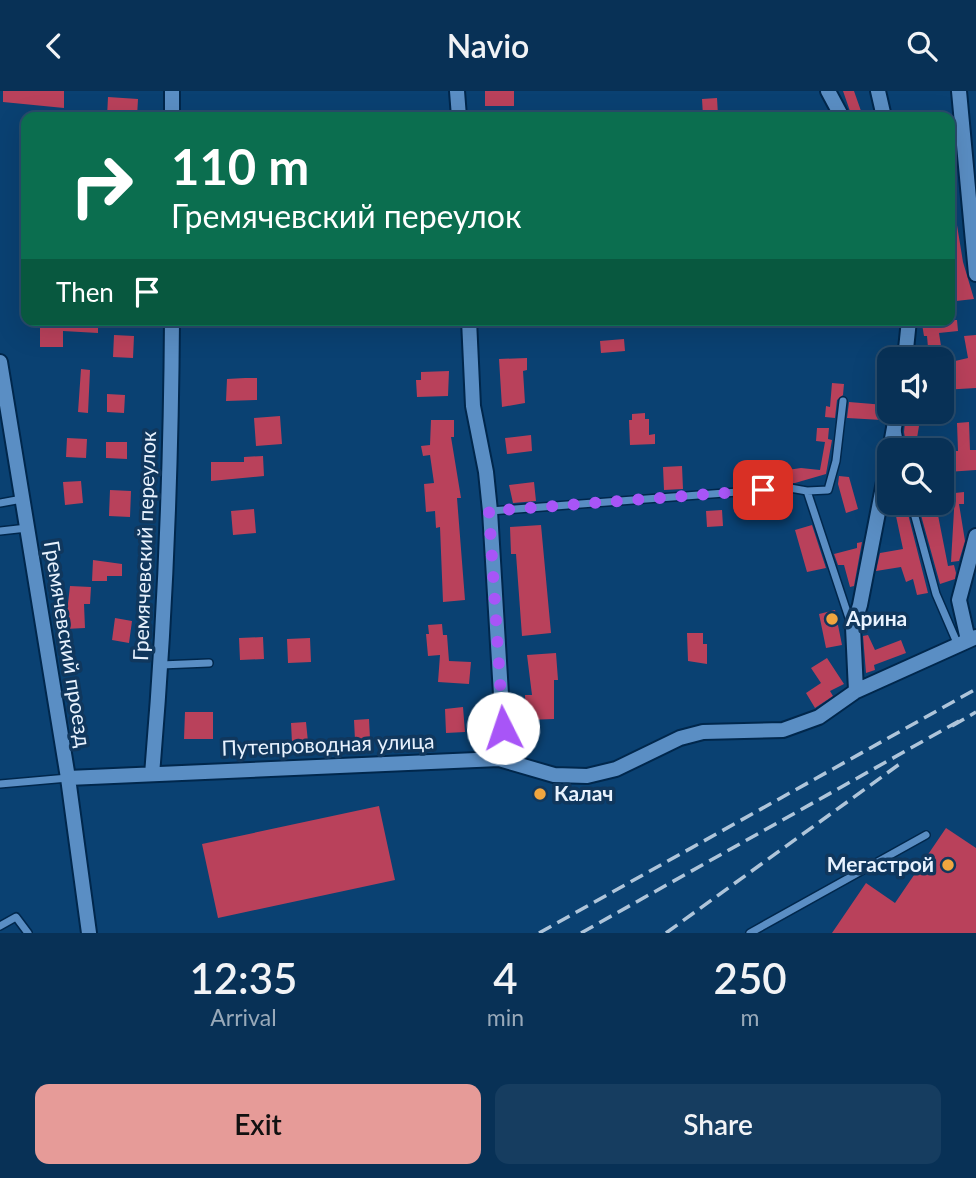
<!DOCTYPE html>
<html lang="en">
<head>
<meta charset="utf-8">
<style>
	:root { --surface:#083156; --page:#163d60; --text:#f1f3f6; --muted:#98a9b9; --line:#294c6c; --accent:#e69b98 }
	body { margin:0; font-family:Lato,sans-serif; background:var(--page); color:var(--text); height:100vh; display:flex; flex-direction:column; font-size:26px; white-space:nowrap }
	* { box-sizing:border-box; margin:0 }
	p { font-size:23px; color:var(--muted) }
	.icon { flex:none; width:38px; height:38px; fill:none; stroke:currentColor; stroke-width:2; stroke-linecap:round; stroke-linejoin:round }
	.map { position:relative; height:842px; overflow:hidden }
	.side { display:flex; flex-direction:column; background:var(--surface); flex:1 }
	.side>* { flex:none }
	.hud { position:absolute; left:21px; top:21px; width:934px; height:214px; border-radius:14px; box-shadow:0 7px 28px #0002,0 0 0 2px var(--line); background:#0b6e4f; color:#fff; overflow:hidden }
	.buttons { position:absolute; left:877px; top:256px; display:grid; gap:14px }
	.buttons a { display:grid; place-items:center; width:77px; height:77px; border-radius:14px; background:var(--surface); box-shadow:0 7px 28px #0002,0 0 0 2px var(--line); font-size:35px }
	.pin { position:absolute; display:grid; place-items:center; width:60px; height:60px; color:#fff; margin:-30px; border-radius:14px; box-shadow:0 4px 10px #0006 }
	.me { position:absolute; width:77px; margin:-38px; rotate:356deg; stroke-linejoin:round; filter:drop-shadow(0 0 5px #0008) }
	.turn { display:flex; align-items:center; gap:24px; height:147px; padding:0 35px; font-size:32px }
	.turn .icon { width:91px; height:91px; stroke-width:2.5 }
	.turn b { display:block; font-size:49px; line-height:60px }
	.then { display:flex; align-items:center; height:66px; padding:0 35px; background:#0003; gap:14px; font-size:26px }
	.eta { display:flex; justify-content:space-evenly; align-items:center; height:119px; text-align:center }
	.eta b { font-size:42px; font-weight:600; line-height:49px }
	.action { display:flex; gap:14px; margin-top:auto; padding:14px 35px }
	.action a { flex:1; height:80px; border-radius:14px; background:var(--accent); color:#111; font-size:28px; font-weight:600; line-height:80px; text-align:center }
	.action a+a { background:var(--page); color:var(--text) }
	header { display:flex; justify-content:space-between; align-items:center; height:91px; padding:0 35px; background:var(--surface); font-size:32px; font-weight:600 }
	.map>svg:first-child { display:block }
	.building { fill:#b9415b }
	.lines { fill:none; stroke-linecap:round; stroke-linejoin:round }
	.service-casing { stroke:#00274c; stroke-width:10 }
	.minor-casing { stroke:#00274c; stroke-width:18 }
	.service { stroke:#5a8ec4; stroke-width:7 }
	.minor { stroke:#5a8ec4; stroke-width:14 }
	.rail { stroke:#afc5da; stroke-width:3.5; stroke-dasharray:14 7; stroke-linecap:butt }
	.route { stroke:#a855f7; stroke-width:12; stroke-dasharray:0 21.6 }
	.poi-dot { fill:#f1a63f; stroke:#10375d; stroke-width:2.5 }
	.labels { text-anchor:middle; stroke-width:7; stroke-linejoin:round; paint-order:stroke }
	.street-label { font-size:21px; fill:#e8f2fe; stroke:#10375d }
	.poi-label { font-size:21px; font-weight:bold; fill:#e8f2fe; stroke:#10375d; text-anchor:start }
</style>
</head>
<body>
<header><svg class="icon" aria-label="back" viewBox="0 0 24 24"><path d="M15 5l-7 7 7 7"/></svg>Navio<svg class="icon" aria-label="search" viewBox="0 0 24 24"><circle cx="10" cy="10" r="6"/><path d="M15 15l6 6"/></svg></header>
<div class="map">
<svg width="976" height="842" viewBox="0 0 976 842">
	<rect width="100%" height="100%" fill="#0a4172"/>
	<!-- building -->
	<path class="building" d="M3,0H64V17L3,11Z
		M485,0H514V15H485Z
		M843,0H854L861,20L851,23Z
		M108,6L138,8L137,26H107Z
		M717,7L718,24L703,25L702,8Z
		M956,128L963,171L974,208L956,210L950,171V129Z
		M40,229H98V242L63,240V256H40Z
		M943,229H957L958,240L939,242L943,268H929L927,245H924L922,233Z
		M114,244L134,245L133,267L113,266Z
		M976,244V297L942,299V273L968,267L964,245Z
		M624,248L625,260L601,262L600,250Z
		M527,267V279L523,280L525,312L502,316L499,268Z
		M81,278L90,279L88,322L78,321Z
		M449,280L448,305L417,306L416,289H421V281Z
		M245,287H257V309L226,310L227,288Z
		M832,292L844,293L843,304L837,309L835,327L825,326L826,315L830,316Z
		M107,303L125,304L124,322L107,321Z
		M849,311L885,314L882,329L847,327Z
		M645,322V328H649V344L655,343V353L630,354L629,329H632V323Z
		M906,322L921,323L915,359H907L904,341Z
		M280,325L282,353L256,355L254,327Z
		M431,329H454V346H451L461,407H457L465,509L443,511L440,436L436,437L435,420L426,421L424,393L434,392L430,364L423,365L421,355L430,354Z
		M969,331L970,359H976V379L947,381V360H958L957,332Z
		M817,337H829L828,348L832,349L826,383L795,392H775L774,381L801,377L820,379L825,351L816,350Z
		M531,344L532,360L507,363L505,347Z
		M67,347L87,348L86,367L66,366Z
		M106,351H127V368L106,367Z
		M263,365L264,385L211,390V371H244V366Z
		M682,375L683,398L664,399L663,376Z
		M839,385L849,386L858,418L846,422L838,393Z
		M81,390L83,412L65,414L63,391Z
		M534,391L536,410L513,412L509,394Z
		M110,399L131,400L130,426L109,425Z
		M964,401V413H959L965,450L959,470L951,471L955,402Z
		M778,408L781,426L764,429L761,411Z
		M893,411H905L928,502L917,504L913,488L906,491L901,476L876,480L880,462L903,458Z
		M936,414L948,475L954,474L956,482L955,488L940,493L919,417Z
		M254,418L256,442L233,444L231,420Z
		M722,419L723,435L707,436L706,420Z
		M541,434L551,542L522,545L516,463H511L510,436Z
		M812,434L826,477L807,481L795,439Z
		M862,451L854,495L850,496L844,474H838L834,463L857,457V452Z
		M93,469L122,473V485H107V490H92Z
		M70,495L91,496L90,513H84L85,537L65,538Z
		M835,519L842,554L826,557L819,523Z
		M115,527L132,530L129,552L112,549Z
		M442,533L443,544H447L449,570L471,571L469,593L438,591L440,564L428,565L426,543H429L428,534Z
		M687,542H703V553H707V573L688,570Z
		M868,544L875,559L901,549L906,562L874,574L875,579L866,582L863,545Z
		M263,546L264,568L240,569L239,547Z
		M310,547L311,571L288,572L287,548Z
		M556,562L558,589H554V628L526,629L525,604H532L527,564Z
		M827,567L844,593L830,600L833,605L815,617L806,602L821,592L811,577Z
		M463,616L465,641L446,642L445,618Z
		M185,621H213V648H184Z
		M369,628L370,648L355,649L354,629Z
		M306,631L308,651L292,652L291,632Z
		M379,715L395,789L218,827L202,753Z
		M946,737L976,757V842H832L866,792L895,812Z"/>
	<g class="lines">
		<defs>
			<path id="service" d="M897,339L901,359
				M807,400L828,399L836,370L843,310
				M911,411L936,503L958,554
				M0,412L22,408
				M490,420L790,397L807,400L851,533
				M0,440L27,437
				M161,574L209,572
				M0,693L68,687
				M0,835L16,826L28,842
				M750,842L926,744"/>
			<path id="minor" d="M457,0L459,26
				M828,0L842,26
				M878,0L884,26
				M959,0L976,183
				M172,26V0
				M469,229L473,315L486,381L490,420L503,637L499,668
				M905,268L909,229
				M0,271L68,687L89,842
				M890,359L897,320
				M968,549L959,509L976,445
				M856,600L853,536L860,514L889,365
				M152,683C165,532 171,381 172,229
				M68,687L499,668L554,684L587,685L616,678L680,647L703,641L783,639L819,626L856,600L976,546"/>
		</defs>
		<!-- service casing -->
		<use href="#service" class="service-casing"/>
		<!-- minor casing -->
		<use href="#minor" class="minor-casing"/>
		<!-- service -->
		<use href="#service" class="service"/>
		<!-- minor -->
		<use href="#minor" class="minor"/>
		<!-- rail -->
		<path class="rail" d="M952,635L976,621
			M539,842L976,598
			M581,842L959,630
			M666,842L901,672"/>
	</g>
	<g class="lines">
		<!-- route -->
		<path class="route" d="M503,637L489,420L763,399"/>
	</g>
	<!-- markers -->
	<g class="poi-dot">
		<circle cx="832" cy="528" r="7"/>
		<circle cx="540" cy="703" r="7"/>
		<circle cx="948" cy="774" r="7"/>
	</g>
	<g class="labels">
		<!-- street labels -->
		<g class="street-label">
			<text transform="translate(145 455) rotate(-88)" y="7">Гремячевский переулок</text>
			<text transform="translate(67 553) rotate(81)" y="7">Гремячевский проезд</text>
			<text transform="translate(328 654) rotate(-2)" y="7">Путепроводная улица</text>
		</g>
		<!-- poi labels -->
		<g class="poi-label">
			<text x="846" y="535">Арина</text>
			<text x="554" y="710">Калач</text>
			<text x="934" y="781" text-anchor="end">Мегастрой</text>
		</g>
	</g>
</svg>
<div class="buttons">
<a><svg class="icon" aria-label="sound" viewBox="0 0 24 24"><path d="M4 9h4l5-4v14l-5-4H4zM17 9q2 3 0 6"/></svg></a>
<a><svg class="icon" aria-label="search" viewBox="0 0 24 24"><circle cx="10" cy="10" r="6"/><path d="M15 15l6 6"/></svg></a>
</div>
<div class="pin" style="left:763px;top:399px;background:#d93025"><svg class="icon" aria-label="arrive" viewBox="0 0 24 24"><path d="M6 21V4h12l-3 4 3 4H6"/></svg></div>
<svg class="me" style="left:503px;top:637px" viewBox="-20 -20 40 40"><circle r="19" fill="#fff"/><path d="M0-13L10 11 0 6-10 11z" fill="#a855f7"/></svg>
<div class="hud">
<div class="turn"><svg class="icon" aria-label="right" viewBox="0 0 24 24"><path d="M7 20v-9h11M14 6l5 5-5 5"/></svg><div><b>110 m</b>Гремячевский переулок</div></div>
<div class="then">Then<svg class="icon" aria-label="arrive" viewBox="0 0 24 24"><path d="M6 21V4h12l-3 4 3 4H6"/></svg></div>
</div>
</div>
<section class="side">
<div class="eta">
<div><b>12:35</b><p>Arrival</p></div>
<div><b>4</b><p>min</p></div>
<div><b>250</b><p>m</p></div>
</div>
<div class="action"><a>Exit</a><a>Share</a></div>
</section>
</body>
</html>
